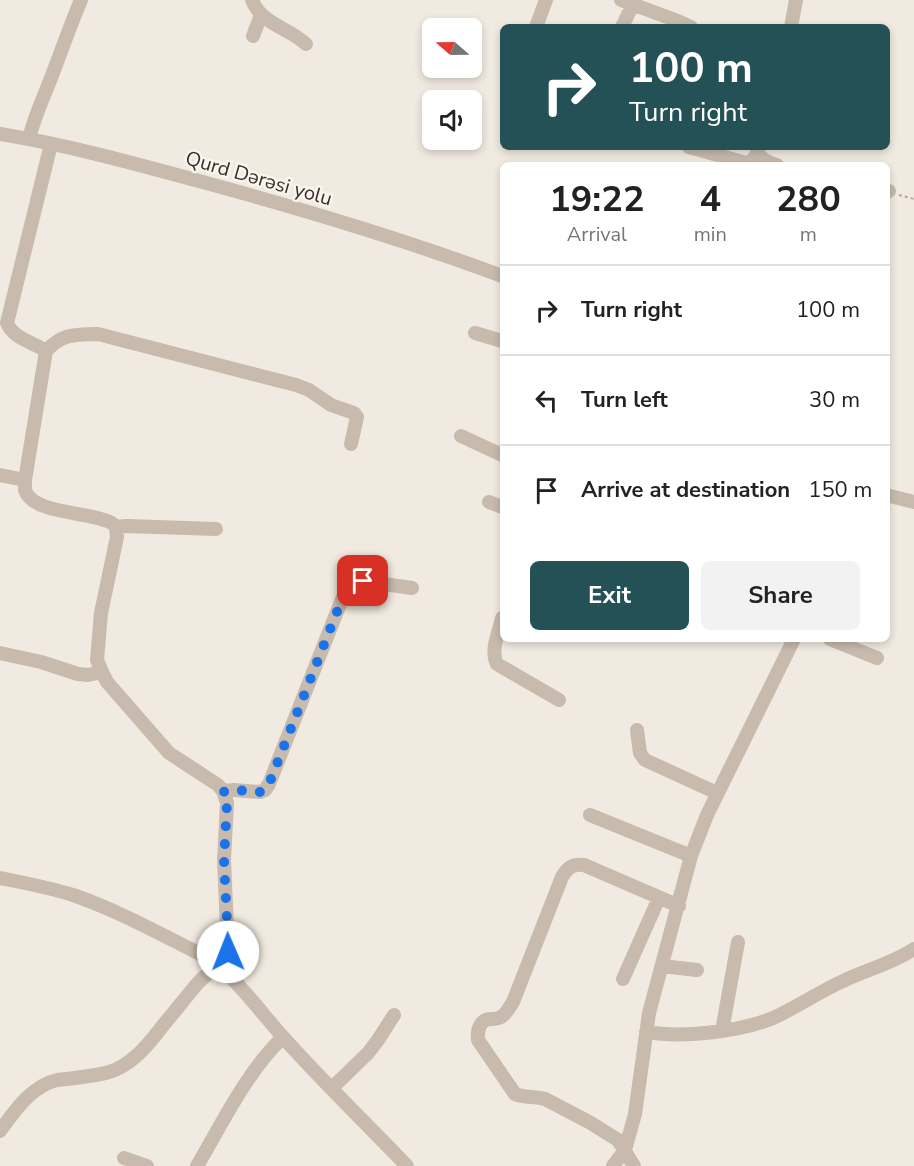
<!DOCTYPE html>
<html lang="en">
<head>
<meta charset="utf-8">
<style>
	:root { --surface:#fff; --page:#f2f2f2; --text:#222; --muted:#767676; --line:#e0e0e0; --accent:#245156 }
	body { margin:0; font-family:"Nunito Sans",sans-serif; background:var(--page); color:var(--text); height:100vh; display:flex; flex-direction:column; font-size:22px; white-space:nowrap }
	* { box-sizing:border-box; margin:0 }
	p { font-size:20px; color:var(--muted) }
	.icon { flex:none; width:33px; height:33px; fill:none; stroke:currentColor; stroke-width:2; stroke-linecap:round; stroke-linejoin:round }
	.map { position:relative; flex:1; overflow:hidden }
	.drawer { position:absolute; left:500px; top:162px; width:390px; height:480px; display:flex; flex-direction:column; background:var(--surface); border-radius:9px; box-shadow:0 3px 9px #0003 }
	.drawer>* { flex:none }
	.banner { position:absolute; left:500px; top:24px; width:390px; height:126px; border-radius:9px; box-shadow:0 3px 9px #0003; background:#245156; color:#fff; overflow:hidden }
	.needle { width:39px; rotate:290deg }
	.tools { position:absolute; left:422px; top:18px; display:grid; gap:12px }
	.tools a { display:grid; place-items:center; width:60px; height:60px; border-radius:9px; background:var(--surface); box-shadow:0 3px 9px #0003; font-size:30px }
	.pin { position:absolute; display:grid; place-items:center; width:51px; height:51px; color:#fff; margin:-26px; border-radius:12px; box-shadow:0 3px 9px #0006 }
	.me { position:absolute; width:66px; margin:-33px; rotate:359deg; stroke-linejoin:round; filter:drop-shadow(0 0 4px #0008) }
	.turn { display:flex; align-items:center; gap:21px; height:126px; padding:0 30px; font-size:27px }
	.turn .icon { width:78px; height:78px; stroke-width:2.5 }
	.turn b { display:block; font-size:42px; line-height:51px }
	.eta { display:flex; justify-content:space-evenly; align-items:center; height:102px; text-align:center }
	.eta b { font-size:36px; font-weight:700; line-height:42px }
	.primary-button { display:flex; gap:12px; margin-top:auto; padding:12px 30px }
	.primary-button a { flex:1; height:69px; border-radius:9px; background:var(--accent); color:#fff; font-size:24px; font-weight:700; line-height:69px; text-align:center }
	.primary-button a+a { background:var(--page); color:var(--text) }
	ul { padding:0; list-style:none }
	li { display:flex; align-items:center; gap:18px; height:90px; padding:0 30px; border-top:2px solid var(--line) }
	li div { flex:1 }
	li b { display:block; font-size:22px }
	li em { font-style:normal }
	.map>svg:first-child { display:block }
	.lines { fill:none; stroke-linecap:round; stroke-linejoin:round }
	.path { stroke:#b4a597; stroke-width:2; stroke-dasharray:3 3; stroke-linecap:butt }
	.street { stroke:#c8baad; stroke-width:14 }
	.route { stroke:#1a73e8; stroke-width:10; stroke-dasharray:0 18 }
	.labels { text-anchor:middle; stroke-width:5; stroke-linejoin:round; paint-order:stroke }
	.street-label { font-size:20px; fill:#382f2b; stroke:#f9f4ed }
</style>
</head>
<body>
<div class="map">
<svg width="914" height="1166" viewBox="0 0 914 1166">
	<rect width="100%" height="100%" fill="#f1eae0"/>
	<g class="lines">
		<!-- path -->
		<path class="path" d="M899,195L914,199"/>
		<!-- street -->
		<path class="street" d="M252,0C262,25 288,27 306,44
			M621,0L678,21L691,27
			M536,27L546,0
			M622,27L633,4
			M791,27L796,0
			M253,36L261,15
			M0,134C67,145 133,163 199,181C302,209 403,239 502,276
			M29,139C34,117 43,99 51,78C61,52 70,26 81,0
			M689,147L746,163L751,161L758,154
			M756,147C759,158 766,162 777,165
			M886,191H889
			M475,333L502,341
			M46,351C63,333 74,335 98,334L296,385L309,390L331,405L354,413L357,417L351,444
			M461,436L502,455
			M0,475L25,480
			M886,495L914,502
			M489,502L502,507
			M116,527L127,526L216,529
			M502,618C499,632 490,650 497,664L559,700
			M830,639L877,658
			M0,653L41,662L78,674L88,675L102,672
			M637,730L640,753L645,760L717,793
			M223,791L234,790L260,792L265,790L269,784L342,599L353,582L363,581L412,588
			M590,815L691,856
			M0,878C25,883 52,888 76,896C121,912 164,936 206,957C237,978 258,1009 282,1036C322,1081 366,1123 407,1166
			M662,966L697,970
			M623,979L659,898
			M722,1031L738,942
			M646,1032C682,1038 739,1032 773,1018C797,1007 819,992 843,981C866,970 893,963 914,949
			M332,1088L368,1053L378,1040L394,1015
			M0,1131C14,1112 31,1086 57,1080C63,1079 69,1079 75,1078C88,1076 103,1075 115,1070C137,1060 151,1041 165,1023C176,1010 186,997 197,984C207,972 222,967 228,952L224,860L227,803L223,791L218,785L169,753L107,682L102,672L97,660L101,613L117,537C117,535 116,528 116,527C113,523 108,521 104,520C84,512 32,513 25,490C25,489 25,481 25,480L46,351C32,342 13,338 7,323L51,144
			M124,1158L147,1166
			M197,1166C223,1122 246,1073 283,1037
			M613,1166L625,1150L635,1114L649,1013L691,856L707,815L794,639
			M634,1166L618,1140L589,1122L545,1099C535,1096 524,1098 515,1094L478,1040C477,1030 480,1019 491,1019C497,1018 495,1020 501,1017C506,1014 509,1008 513,1002L562,877C568,867 572,864 584,865L679,906"/>
	</g>
	<g class="lines">
		<!-- route -->
		<path class="route" d="M228,952V941L224,860L227,803L223,792L234,790L260,792L265,790L269,784L342,599L352,582L363,581"/>
	</g>
	<g class="labels">
		<!-- street labels -->
		<g class="street-label">
			<text transform="translate(259 178) rotate(16)" y="7">Qurd Dərəsi yolu</text>
		</g>
	</g>
</svg>
<div class="tools">
<a><svg class="needle" viewBox="-14 -14 28 28"><path d="M0-13l5 13h-10z" fill="#e53935"/><path d="M0 13l5-13h-10z" fill="#767676"/></svg></a>
<a><svg class="icon" aria-label="sound" viewBox="0 0 24 24"><path d="M4 9h4l5-4v14l-5-4H4zM17 9q2 3 0 6"/></svg></a>
</div>
<div class="pin" style="left:363px;top:581px;background:#d93025"><svg class="icon" aria-label="arrive" viewBox="0 0 24 24"><path d="M6 21V4h12l-3 4 3 4H6"/></svg></div>
<svg class="me" style="left:228px;top:952px" viewBox="-20 -20 40 40"><circle r="19" fill="#fff"/><path d="M0-13L10 11 0 6-10 11z" fill="#1a73e8"/></svg>
<div class="banner">
<div class="turn"><svg class="icon" aria-label="right" viewBox="0 0 24 24"><path d="M7 20v-9h11M14 6l5 5-5 5"/></svg><div><b>100 m</b>Turn right</div></div>
</div>
<section class="drawer">
<div class="eta">
<div><b>19:22</b><p>Arrival</p></div>
<div><b>4</b><p>min</p></div>
<div><b>280</b><p>m</p></div>
</div>
<ul>
<li><svg class="icon" aria-label="right" viewBox="0 0 24 24"><path d="M7 20v-9h11M14 6l5 5-5 5"/></svg><div><b>Turn right</b></div><em>100 m</em></li>
<li><svg class="icon" aria-label="left" viewBox="0 0 24 24"><path d="M17 20v-9H6M10 6l-5 5 5 5"/></svg><div><b>Turn left</b></div><em>30 m</em></li>
<li><svg class="icon" aria-label="arrive" viewBox="0 0 24 24"><path d="M6 21V4h12l-3 4 3 4H6"/></svg><div><b>Arrive at destination</b></div><em>150 m</em></li>
</ul>
<div class="primary-button"><a>Exit</a><a>Share</a></div>
</section>
</div>
</body>
</html>
